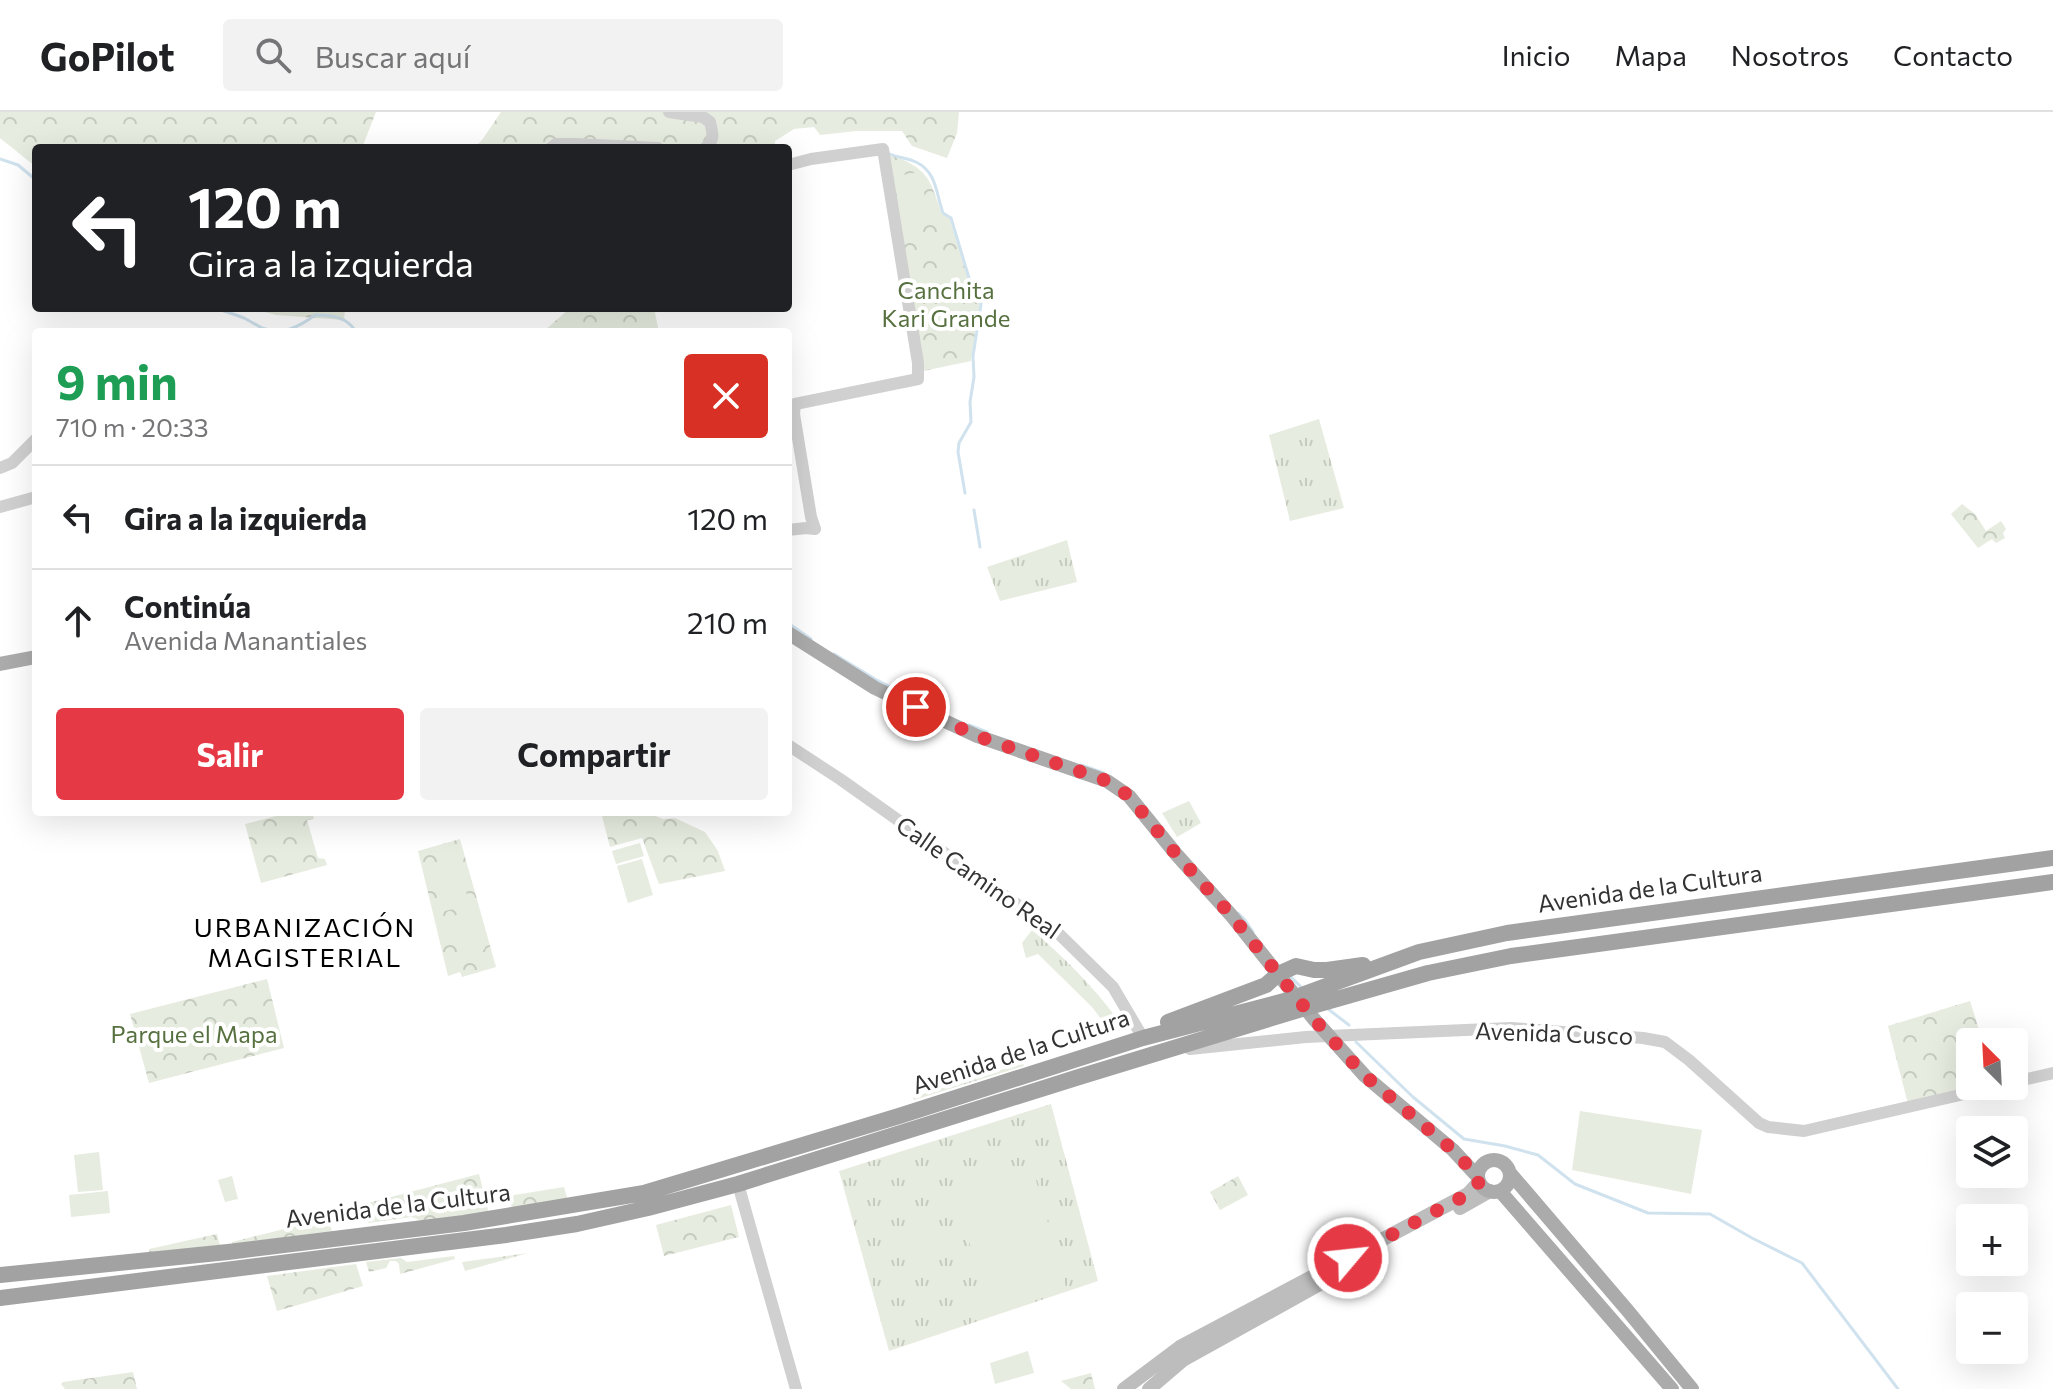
<!DOCTYPE html>
<html lang="es">
<head>
<meta charset="utf-8">
<style>
	:root { --surface:#fff; --page:#f2f2f2; --text:#202124; --muted:#757577; --line:#e0e0e0; --accent:#e63946 }
	body { margin:0; font-family:Commissioner,sans-serif; background:var(--page); color:var(--text); height:100vh; display:flex; flex-direction:column; font-size:30px; white-space:nowrap }
	* { box-sizing:border-box; margin:0 }
	p { font-size:26px; color:var(--muted) }
	.icon { flex:none; width:44px; height:44px; fill:none; stroke:currentColor; stroke-width:2; stroke-linecap:round; stroke-linejoin:round }
	.map { position:relative; flex:1; overflow:hidden }
	.details { position:absolute; left:32px; top:216px; width:760px; height:488px; display:flex; flex-direction:column; background:var(--surface); border-radius:8px; box-shadow:0 8px 32px #0002 }
	.details>* { flex:none }
	.banner { position:absolute; left:32px; top:32px; width:760px; height:168px; border-radius:8px; box-shadow:0 8px 32px #0002; background:#202124; color:#fff; overflow:hidden }
	.needle { width:52px; rotate:336deg }
	.buttons { position:absolute; left:1956px; top:916px; display:grid; gap:16px }
	.buttons a { display:grid; place-items:center; width:72px; height:72px; border-radius:8px; background:var(--surface); box-shadow:0 8px 32px #0002; font-size:40px }
	.pin { position:absolute; display:grid; place-items:center; width:68px; height:68px; color:#fff; margin:-34px; border:4px solid #fff; border-radius:50%; box-shadow:0 2px 8px #0007 }
	.me { position:absolute; width:88px; margin:-44px; rotate:62deg; stroke-linejoin:round; filter:drop-shadow(0 0 6px #0008) }
	.turn { display:flex; align-items:center; gap:28px; height:168px; padding:0 24px; font-size:36px }
	.turn .icon { width:104px; height:104px; stroke-width:2.5 }
	.turn b { display:block; font-size:56px; line-height:68px }
	.round { display:grid; place-items:center; flex:none; width:84px; height:84px; border-radius:8px; background:var(--page) }
	.summary { display:flex; align-items:center; justify-content:space-between; height:136px; padding:0 24px }
	h1 { font-size:48px; font-weight:700; line-height:60px; color:#1e9e55 }
	.button { display:flex; gap:16px; margin-top:auto; padding:16px 24px }
	.button a { flex:1; height:92px; border-radius:8px; background:var(--accent); color:#fff; font-size:32px; font-weight:700; line-height:92px; text-align:center }
	.button a+a { background:var(--page); color:var(--text) }
	ul { padding:0; list-style:none }
	li { display:flex; align-items:center; gap:24px; height:104px; padding:0 24px; border-top:2px solid var(--line) }
	li div { flex:1 }
	li b { display:block; font-size:30px }
	li em { font-style:normal }
	header { display:flex; align-items:center; gap:48px; box-sizing:border-box; height:112px; padding:0 40px; background:var(--surface); border-bottom:2px solid var(--line) }
	header strong { font-size:38px }
	nav { display:flex; gap:44px; margin-inline-start:auto; font-size:28px }
	.search { width:560px; height:72px; background:var(--page); display:flex; align-items:center; gap:20px; box-sizing:border-box; padding:0 28px; border-radius:8px; color:var(--muted); font-size:30px }
	.map>svg:first-child { display:block }
	.grass { fill:url(#grass-tufts) }
	.forest { fill:url(#forest-crowns) }
	.pitch { fill:#e6ecdf }
	.lines { fill:none; stroke-linecap:round; stroke-linejoin:round }
	.stream { stroke:#cfe2ee; stroke-width:3 }
	.tertiary { stroke:#d0d0d0; stroke-width:12 }
	.secondary { stroke:#bdbdbd; stroke-width:14 }
	.primary { stroke:#ababab; stroke-width:14 }
	.trunk { stroke:#a2a2a2; stroke-width:16 }
	.route { stroke:#e63946; stroke-width:14; stroke-dasharray:0 25.2 }
	.labels { text-anchor:middle; stroke-width:8; stroke-linejoin:round; paint-order:stroke }
	.park-label { font-size:24px; fill:#56703f; stroke:#fff }
	.street-label { font-size:24px; fill:#333; stroke:#fff }
	.neighbourhood-label { font-size:26px; letter-spacing:2px; fill:#000; stroke:#fff }
</style>
</head>
<body>
<header>
<strong>GoPilot</strong>
<div class="search"><svg class="icon" aria-label="search" viewBox="0 0 24 24"><circle cx="10" cy="10" r="6"/><path d="M15 15l6 6"/></svg>Buscar aquí</div>
<nav><a>Inicio</a><a>Mapa</a><a>Nosotros</a><a>Contacto</a></nav>
</header>
<div class="map">
<svg width="2053" height="1277" viewBox="0 0 2053 1277">
	<defs>
		<pattern id="grass-tufts" width="24" height="20" patternUnits="userSpaceOnUse" patternTransform="scale(2)"><rect width="24" height="20" fill="#e6ecdf"/><path d="M3 7l-1-3M5 7V3M7 7l1-3M15 17l-1-3M17 17v-4M19 17l1-3" fill="none" stroke="#c6cbc0"/></pattern>
		<pattern id="forest-crowns" width="20" height="18" patternUnits="userSpaceOnUse" patternTransform="scale(2)"><rect width="20" height="18" fill="#e6ecdf"/><path d="M2 6a3 3 0 1 1 6 0M12 15a3 3 0 1 1 6 0" fill="none" stroke="#c6cbc0"/></pattern>
	</defs>
	<rect width="100%" height="100%" fill="#fff"/>
	<!-- grass -->
	<path class="grass" d="M1319,307L1344,396L1290,409L1269,323Z
		M1067,428L1077,470L1000,489L987,455Z
		M1189,689L1201,711L1177,725L1162,701Z
		M1032,818C1066,847 1097,878 1123,915L1112,921L1092,895L1038,842L1026,846L1022,831Z
		M1023,951L1024,954L914,988L913,985Z
		M1051,992L1098,1169L889,1239L839,1059Z"/>
	<!-- forest -->
	<path class="forest" d="M0,0H376L362,36H36V55L0,26Z
		M501,0H959L957,21L947,46L912,34L902,19H856L820,23L814,15L794,17L775,29V36H474L482,28Z
		M889,41C928,59 928,61 942,102L949,104L968,166L980,189L971,249L923,259Z
		M249,196H345L344,208L276,203Z
		M570,196H654L659,220H543Z
		M1962,392L1975,402L1986,419L2001,409L2006,417L2003,421L2005,426L1996,431L1992,427L1978,436L1951,402Z
		M291,700H312L314,707L307,708L318,746L325,747L327,753L261,771L245,712Z
		M616,700H645L663,707L675,706L705,720L718,739L725,759L659,772L642,726L610,735L602,704Z
		M460,727L496,855L462,865L460,860L448,864L418,739Z
		M267,867L284,936L149,971L130,902Z
		M1970,889L1983,930H1970V974H1988L1908,992L1888,914Z
		M479,1062L489,1102L424,1110L412,1105L368,1111L364,1092Z
		M1238,1064L1248,1083L1220,1098L1210,1080Z
		M564,1075L568,1089L513,1098L508,1084Z
		M731,1093L739,1125L664,1144L656,1113Z
		M328,1106L332,1119L232,1132V1130Z
		M217,1122L220,1133L149,1141V1137Z
		M528,1141L465,1159L462,1150Z
		M454,1144L455,1147L400,1162L399,1152L396,1149H390L386,1156L369,1160L366,1150L401,1146L407,1150Z
		M356,1152L363,1174L277,1199L267,1164Z
		M133,1260L137,1277H65L61,1272L63,1270Z
		M1091,1261L1095,1277H1071L1061,1269Z"/>
	<!-- pitch -->
	<path class="pitch" d="M920,60L929,105L902,109L896,64Z
		M957,137L965,173L944,177L936,140Z
		M640,731L644,744L616,752L612,739Z
		M642,747L653,783L628,791L617,754Z
		M457,750L470,793L445,799L433,757Z
		M474,798L485,837L460,844L449,805Z
		M203,912L219,932L189,954L172,934Z
		M1580,999L1702,1018L1691,1082L1572,1058Z
		M99,1040L103,1078L78,1080L74,1043Z
		M1032,1054L1066,1175L988,1198L954,1076Z
		M232,1064L238,1087L225,1090L218,1068Z
		M108,1079L110,1101L71,1105L69,1083Z
		M937,1118L943,1139L904,1148L899,1128Z
		M1028,1239L1034,1261L995,1272L990,1251Z"/>
	<g class="lines">
		<!-- stream -->
		<path class="stream" d="M890,42C899,46 908,46 916,50C937,60 936,82 943,101L951,106L969,166L980,185L981,192L973,244L974,265L970,290L971,310L959,331L958,340L965,381
			M0,47L18,53L36,68
			M214,196C224,199 234,202 244,206C250,209 256,213 262,216C282,224 299,215 315,203C331,203 348,205 356,220
			M974,398L980,435
			M788,511L811,527
			M834,542L875,567L907,584
			M969,613L987,620
			M1081,653L1104,661
			M1238,801L1245,808L1253,820
			M1289,863L1303,877
			M1328,897L1349,913
			M1356,930L1413,985L1464,1027L1505,1034L1538,1043L1575,1072L1648,1101L1710,1102L1752,1126L1802,1151L1898,1277"/>
		<!-- tertiary -->
		<path class="tertiary" d="M669,0L703,5L710,10C713,22 715,28 705,36
			M551,36L556,32H575L658,36
			M788,53L811,47L883,37L918,251V267L795,292L794,302L811,405L815,417L806,416L788,418
			M0,356L12,351L36,327
			M0,395L36,385
			M788,633L840,667L1059,822L1113,875L1143,926
			M1190,937L1306,925L1511,916L1643,926L1665,930L1689,948L1759,1011L1768,1015L1804,1019L1999,974
			M2014,970L2053,961
			M738,1072L796,1277"/>
		<!-- secondary -->
		<path class="secondary" d="M1460,1096L1490,1079
			M1124,1277L1180,1235L1468,1082L1479,1070
			M1149,1277L1183,1248L1336,1163"/>
		<!-- primary -->
		<path class="primary" d="M788,521L875,576L936,605L977,624L1107,669L1129,684L1176,742L1231,803L1313,906L1365,964L1453,1038L1478,1065
			M0,552L36,545
			M1478 1064a16 16 0 1 1 32 0a16 16 0 1 1-32 0Z
			M1510,1061L1628,1199L1692,1277
			M1500,1079L1672,1277"/>
		<!-- trunk -->
		<path class="trunk" d="M1168,910L1266,873L1278,862L1296,854L1314,858H1327L1363,853
			M0,1163L228,1140L464,1111L644,1081L899,1004L1143,926L1288,888L1419,840L1507,821L2053,746
			M0,1186L506,1123L577,1112L648,1096L738,1072L1079,965L1295,899L1428,861L1511,844L2053,770"/>
	</g>
	<g class="lines">
		<!-- route -->
		<path class="route" d="M916,595L977,624L1107,669L1129,684L1176,742L1231,803L1313,906L1365,964L1453,1038L1478,1065L1479,1070L1468,1082L1348,1146"/>
	</g>
	<g class="labels">
		<!-- park labels -->
		<g class="park-label">
			<text x="946" y="187">Canchita<tspan x="946" dy="28">Kari Grande</tspan></text>
			<text x="194" y="931">Parque el Mapa</text>
		</g>
		<!-- street labels -->
		<g class="street-label">
			<text transform="translate(978 766) rotate(35)" y="8">Calle Camino Real</text>
			<text transform="translate(1650 777) rotate(-8)" y="8">Avenida de la Cultura</text>
			<text transform="translate(1554 922) rotate(2)" y="8">Avenida Cusco</text>
			<text transform="translate(1021 940) rotate(-18)" y="8">Avenida de la Cultura</text>
			<text transform="translate(398 1094) rotate(-7)" y="8">Avenida de la Cultura</text>
		</g>
		<!-- neighbourhood labels -->
		<g class="neighbourhood-label">
			<text x="305" y="825">URBANIZACIÓN<tspan x="305" dy="30">MAGISTERIAL</tspan></text>
		</g>
	</g>
</svg>
<div class="buttons">
<a><svg class="needle" viewBox="-14 -14 28 28"><path d="M0-13l5 13h-10z" fill="#e53935"/><path d="M0 13l5-13h-10z" fill="#757577"/></svg></a>
<a><svg class="icon" aria-label="layers" viewBox="0 0 24 24"><path d="M12 4l9 5-9 5-9-5zM3 14l9 5 9-5"/></svg></a>
<a>+</a>
<a>−</a>
</div>
<div class="pin" style="left:916px;top:595px;background:#d93025"><svg class="icon" aria-label="arrive" viewBox="0 0 24 24"><path d="M6 21V4h12l-3 4 3 4H6"/></svg></div>
<svg class="me" style="left:1348px;top:1146px" viewBox="-20 -20 40 40"><circle r="17" fill="#e63946" stroke="#fff" stroke-width="3"/><path d="M0-11L8 9 0 5-8 9z" fill="#fff"/></svg>
<div class="banner">
<div class="turn"><svg class="icon" aria-label="left" viewBox="0 0 24 24"><path d="M17 20v-9H6M10 6l-5 5 5 5"/></svg><div><b>120 m</b>Gira a la izquierda</div></div>
</div>
<section class="details">
<div class="summary"><div><h1>9 min</h1><p>710 m · 20:33</p></div><a class="round" style="background:#d93025;color:#fff"><svg class="icon" aria-label="close" viewBox="0 0 24 24"><path d="M6 6l12 12M18 6L6 18"/></svg></a></div>
<ul>
<li><svg class="icon" aria-label="left" viewBox="0 0 24 24"><path d="M17 20v-9H6M10 6l-5 5 5 5"/></svg><div><b>Gira a la izquierda</b></div><em>120 m</em></li>
<li><svg class="icon" aria-label="ahead" viewBox="0 0 24 24"><path d="M12 20V5M6 11l6-6 6 6"/></svg><div><b>Continúa</b><p>Avenida Manantiales</p></div><em>210 m</em></li>
</ul>
<div class="button"><a>Salir</a><a>Compartir</a></div>
</section>
</div>
</body>
</html>
